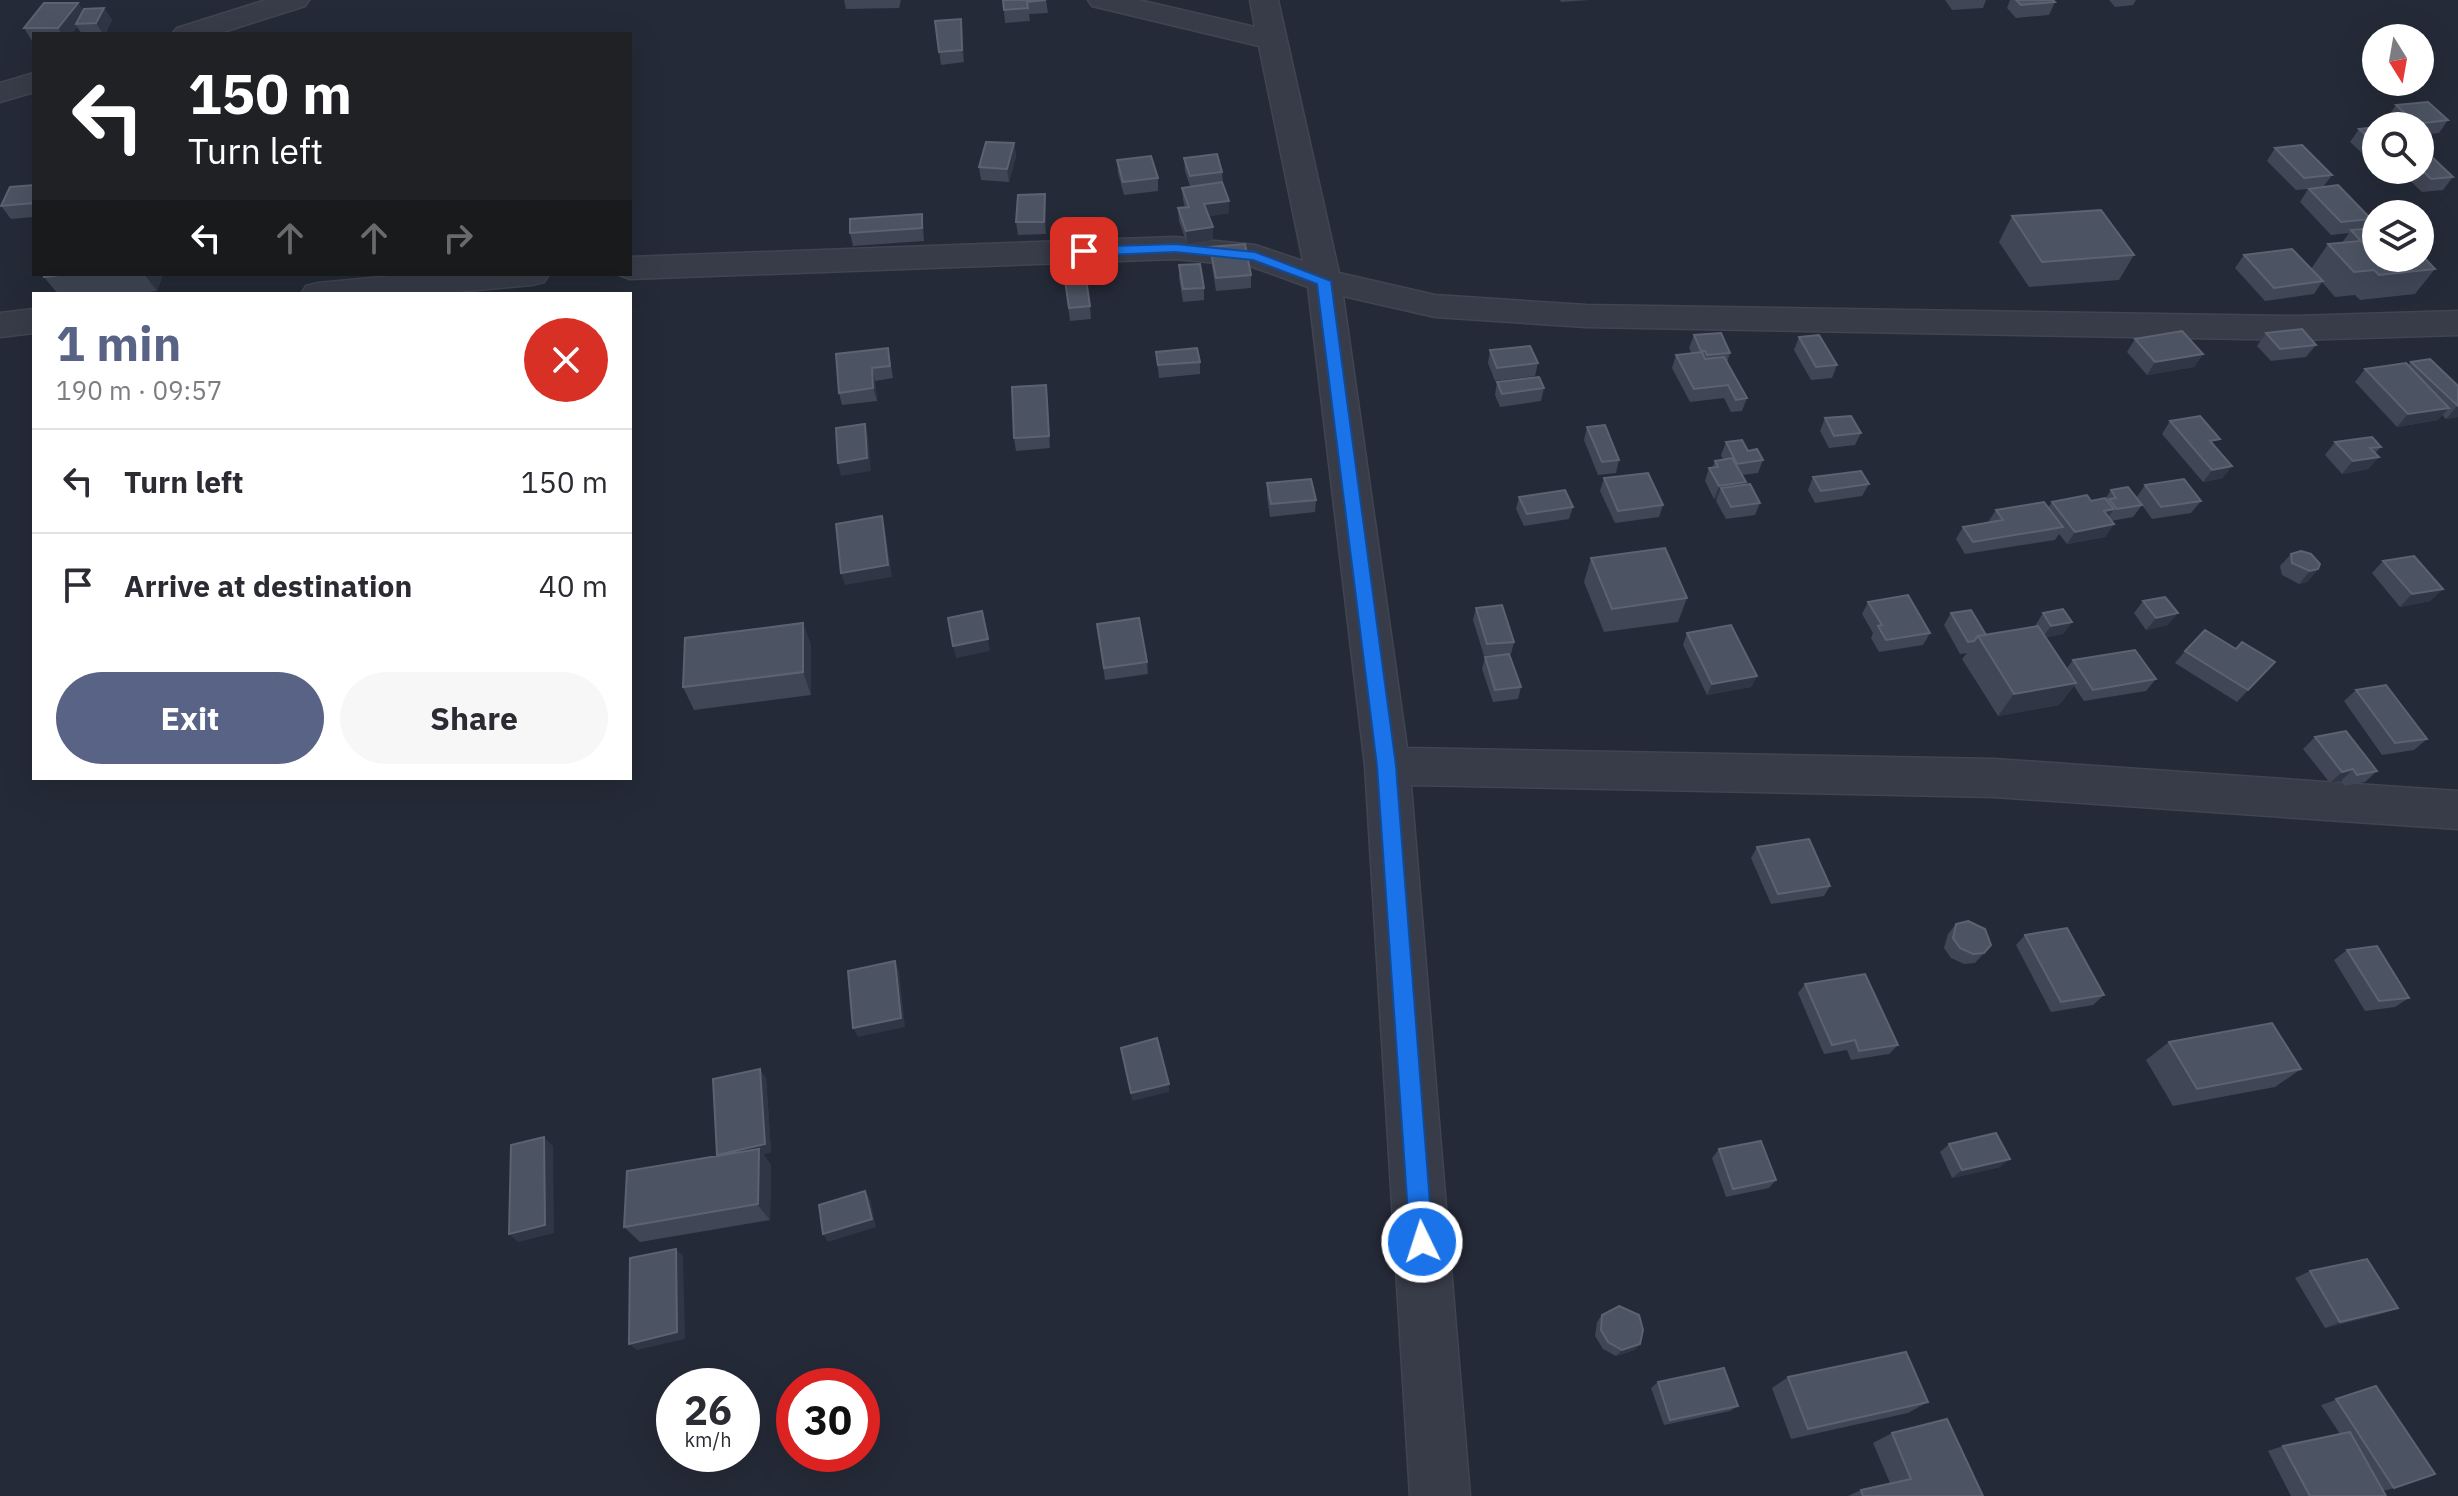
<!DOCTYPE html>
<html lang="en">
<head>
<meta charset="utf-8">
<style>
	:root { --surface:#fff; --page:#f7f7f7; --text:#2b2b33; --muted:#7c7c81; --line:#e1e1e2; --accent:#596385 }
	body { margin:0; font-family:"IBM Plex Sans",sans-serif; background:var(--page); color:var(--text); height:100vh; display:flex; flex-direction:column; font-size:30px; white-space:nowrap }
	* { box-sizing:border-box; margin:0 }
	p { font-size:26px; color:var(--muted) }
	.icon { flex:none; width:44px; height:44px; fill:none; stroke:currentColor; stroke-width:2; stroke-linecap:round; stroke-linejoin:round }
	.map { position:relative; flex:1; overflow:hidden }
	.drawer { position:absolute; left:32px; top:292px; width:600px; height:488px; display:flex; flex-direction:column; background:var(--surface); border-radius:0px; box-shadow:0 8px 32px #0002 }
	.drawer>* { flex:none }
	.top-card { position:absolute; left:32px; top:32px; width:600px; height:244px; border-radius:0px; box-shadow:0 8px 32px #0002; background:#202124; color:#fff; overflow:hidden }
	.needle { width:52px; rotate:169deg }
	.controls { position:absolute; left:2362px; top:24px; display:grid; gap:16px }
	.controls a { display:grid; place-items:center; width:72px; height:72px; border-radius:50%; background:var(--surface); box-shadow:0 8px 32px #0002; font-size:40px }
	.speed { position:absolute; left:656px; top:1368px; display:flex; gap:16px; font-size:40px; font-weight:700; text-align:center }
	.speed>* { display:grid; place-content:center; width:104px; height:104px; border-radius:50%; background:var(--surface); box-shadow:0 8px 32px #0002; line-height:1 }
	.speed small { font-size:20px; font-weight:400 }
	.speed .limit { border:12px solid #d22; background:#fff; color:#111 }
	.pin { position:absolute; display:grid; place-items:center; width:68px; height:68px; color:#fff; margin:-34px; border-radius:16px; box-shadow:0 4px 12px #0006 }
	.me { position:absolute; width:88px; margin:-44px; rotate:356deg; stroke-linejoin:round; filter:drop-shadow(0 0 6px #0008) }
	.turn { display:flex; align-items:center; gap:28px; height:168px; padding:0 24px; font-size:36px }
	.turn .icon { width:104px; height:104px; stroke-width:2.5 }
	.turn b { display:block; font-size:56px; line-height:68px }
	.lanes { display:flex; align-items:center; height:76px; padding:0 24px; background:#0003; justify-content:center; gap:40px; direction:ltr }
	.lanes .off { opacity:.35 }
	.round { display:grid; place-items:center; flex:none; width:84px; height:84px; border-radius:42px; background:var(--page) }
	.overview { display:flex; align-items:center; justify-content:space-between; height:136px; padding:0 24px }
	h1 { font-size:48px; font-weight:700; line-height:60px; color:var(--accent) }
	.cta { display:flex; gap:16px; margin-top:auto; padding:16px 24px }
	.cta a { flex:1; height:92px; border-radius:48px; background:var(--accent); color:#fff; font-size:32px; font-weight:700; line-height:92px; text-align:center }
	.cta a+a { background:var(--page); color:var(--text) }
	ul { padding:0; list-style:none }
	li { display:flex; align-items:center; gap:24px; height:104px; padding:0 24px; border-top:2px solid var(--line) }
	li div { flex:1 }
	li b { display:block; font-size:30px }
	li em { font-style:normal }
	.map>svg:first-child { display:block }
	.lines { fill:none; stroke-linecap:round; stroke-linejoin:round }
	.street-casing { stroke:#414551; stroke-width:3 }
	.street { fill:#383c48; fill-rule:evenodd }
	.wall { fill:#404656 }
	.shaded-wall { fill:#303645 }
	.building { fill:#4c5362; stroke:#5c6271; stroke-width:2 }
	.route { fill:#1a73e8; stroke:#114b97; stroke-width:2 }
</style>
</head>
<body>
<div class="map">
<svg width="2458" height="1496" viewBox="0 0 2458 1496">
	<rect width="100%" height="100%" fill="#252a38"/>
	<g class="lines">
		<defs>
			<path id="street" d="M266,0H309L305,6L217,34H172L177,28Z
				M1088,0H1139L1255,27L1250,0H1278L1339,273L1435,295L1586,305L2296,316L2458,311V335L2296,340L1586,327L1435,317L1343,296L1407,748L1994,759L2458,791V829L1994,797L1411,785L1470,1496H1410L1365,766L1308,287L1250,266L1175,259L630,279L617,274H630V257L1175,237L1255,245L1303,261L1259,46L1092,6Z
				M34,73V92L0,102V83Z
				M414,274H549L544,282L532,285L436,294H301L306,286L318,283Z
				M34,309V333L0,337V313Z"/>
		</defs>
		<!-- street casing -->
		<use href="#street" class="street-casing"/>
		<!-- street -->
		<use href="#street" class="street"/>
	</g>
	<!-- wall -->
	<path class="wall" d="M844,0H901L899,8L846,9Z
		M1003,0H1046L1048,13L1029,14L1030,21L1005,23Z
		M1560,0H1590L1561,2Z
		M1945,0H1986L1983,8L1952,10Z
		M2010,0H2053L2055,2L2049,15L2016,18L2007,8Z
		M2109,0H2136L2133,5L2115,7Z
		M78,3L83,11L104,8L112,20L105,34H82L77,27L71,34H34V41H32L24,28Z
		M961,19L964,62L941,65L935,21Z
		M2396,105L2448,120L2439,133L2420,135V126H2396L2387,118Z
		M2376,127V163L2374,164L2350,142L2359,129Z
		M1014,143L1016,156L1009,182L981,180L979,167Z
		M2275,148L2332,175L2323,187L2371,219L2364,229L2435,269L2415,294L2360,300L2355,295L2335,297L2322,282L2314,294L2265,301L2235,268L2244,255L2311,269L2328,244L2342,243L2349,233L2331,235L2300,202L2308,189L2296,190L2267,161Z
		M2420,157L2453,177L2443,190L2422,192L2400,171L2420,170Z
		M1184,158L1222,172L1223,183L1229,213L1209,216L1213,227V240L1187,244L1179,221L1178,208L1185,207L1183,200L1182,188L1190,186L1185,171Z
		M1117,160L1158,178V191L1124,195L1118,173Z
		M34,185V217L11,219L1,206Z
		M1046,207V234L1018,235L1016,222Z
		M2012,216L2134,255L2119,280L2029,287L1999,242Z
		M924,227V241L853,246L850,233Z
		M1210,247L1251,275V288L1216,291L1211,260Z
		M1179,265L1204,288V300L1183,302L1179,278Z
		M45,274H163L157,291L133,294H58L44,277Z
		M1064,274L1090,306L1091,319L1070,321Z
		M2266,333L2316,345L2306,357L2271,361L2257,346Z
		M1694,335L1730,353L1727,363L1747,398L1742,411L1731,412L1724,398L1690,402L1672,368L1676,355L1692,354L1689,348Z
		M1799,337L1837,365L1832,378L1811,380L1794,350Z
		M2135,339L2203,354L2194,367L2147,375L2127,352Z
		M888,348L893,378L875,381L877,401L842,405L839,393Z
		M1490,350L1538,363L1535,376L1495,381L1488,363Z
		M1156,352L1200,362V374L1159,378Z
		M2411,362L2458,386V417L2446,419L2442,415L2438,420L2397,427L2355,382L2365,369L2408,365Z
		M1497,382L1544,388L1541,401L1500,407L1495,395Z
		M1046,385L1050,448L1016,451L1014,438Z
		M1825,418L1861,433L1855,445L1829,448L1820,431Z
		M2170,421L2215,446L2223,478L2203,482L2162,434Z
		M1587,427L1619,460L1616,473L1598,475L1584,440Z
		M1726,442L1748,451L1763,460L1758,473L1742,475L1746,482L1744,485L1760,503L1755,515L1726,519L1716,501L1717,498L1714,499L1705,481L1709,468H1712L1715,461L1723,460L1721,455Z
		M2335,442L2381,447L2375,453L2379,457L2368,469L2342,474L2325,455Z
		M1813,477L1869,484L1862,496L1815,503L1808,490Z
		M1604,478L1663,505L1659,517L1615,523L1600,491Z
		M1267,483L1316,500L1315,512L1270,517L1267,496Z
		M2145,485L2201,501L2191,513L2152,519L2142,505L2133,517L2111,521L2114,524L2105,537L2067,544L2059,534L2055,540L1965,554L1956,539L1963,527L1988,522L1996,510L2048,508L2052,502L2091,501L2105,499L2111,490L2136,498Z
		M1519,497L1573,507L1569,519L1524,526L1516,509Z
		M2291,554L2318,569L2307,582L2299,584L2282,575L2280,566Z
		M1591,558L1687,598L1678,622L1604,632L1584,582Z
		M2383,561L2443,589L2430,601L2400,607L2372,573Z
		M2143,601L2168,625L2146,630L2134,613Z
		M1868,602L1930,633L1923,645L1879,652L1871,638L1873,633L1862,614Z
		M1476,608L1514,642L1511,654L1484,656L1473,620Z
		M1951,613L1986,635L2035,626L2043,613L2072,622L2063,634L2046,637L2067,668L2073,660L2156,679L2146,691L2084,701L2074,686L2059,705L1998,716L1962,659L1967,653L1960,654L1944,625Z
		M803,623L811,646V695L694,710L683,687Z
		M1097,624L1147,662L1148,674L1105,680Z
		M1687,633L1757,676L1751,687L1707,695L1683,645Z
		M2185,651L2275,662L2237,702L2175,663Z
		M1485,657L1521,687L1518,699L1493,702L1482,669Z
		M2356,690L2427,739L2414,750L2382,755L2344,701Z
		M2315,737L2377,771L2365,782L2345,786L2341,781L2330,783L2303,749Z
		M1757,847L1830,886L1824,896L1771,904L1751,858Z
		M1956,924L1991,945L1975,963L1964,964L1951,958L1944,948L1948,934Z
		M2025,935L2104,995L2093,1005L2051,1012L2016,945Z
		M2347,950L2409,998L2395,1007L2365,1011L2334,960Z
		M1805,984L1898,1045L1889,1054L1851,1060L1847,1050L1824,1054L1798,993Z
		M2169,1042L2301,1069L2275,1087L2173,1106L2146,1060Z
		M766,1078L771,1152L763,1154L771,1165L770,1220L640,1242L624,1227L717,1156Z
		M1949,1144L2000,1167L1952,1178L1940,1152Z
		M1719,1149L1776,1180L1769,1188L1726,1197L1712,1158Z
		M2310,1271L2398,1308L2381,1314L2325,1328L2295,1278Z
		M1602,1315L1640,1344L1634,1350L1616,1356L1603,1349L1595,1336L1597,1322Z
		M1788,1377L1928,1402L1908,1413L1791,1439L1772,1388Z
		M1658,1382L1738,1406L1730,1411L1664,1425L1651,1388Z
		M2376,1386L2394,1488L2383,1491L2386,1496H2291L2268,1451L2283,1446L2340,1434L2321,1405Z
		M1892,1433L1983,1496H1848L1861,1490L1890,1483L1873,1443Z"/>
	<!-- shaded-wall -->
	<path class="shaded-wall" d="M78,3L86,16L76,24L77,27L71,34H62L58,28Z
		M104,8L112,20L105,34H103L96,23Z
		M961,19L963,32L964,62L962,50Z
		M1014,143L1016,156L1009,182L1007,169Z
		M1045,194L1046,207V234L1044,222Z
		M1229,201V213L1205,217L1204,204Z
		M922,214L924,227V241L922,228Z
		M1213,227V240L1187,244L1186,231Z
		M144,274H163L157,291Z
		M2203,354L2194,367L2147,375L2155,362Z
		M872,368L875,381L877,401L873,388Z
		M1046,385L1048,398L1050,448L1049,436Z
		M2457,406H2458V417L2446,419Z
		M2449,408L2438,420L2397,427L2408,414Z
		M865,424L868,436L871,471L841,476L838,463Z
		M2379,457L2368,469L2342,474L2353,461Z
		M2232,466L2223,478L2203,482L2212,470Z
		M1746,482L1741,494L1721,488L1717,498L1714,499L1719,486Z
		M2114,509L2105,522L2104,511Z
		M882,516L885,529L892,577L845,585L841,573Z
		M2114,524L2105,537L2067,544L2075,532Z
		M2318,569L2307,582L2299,584L2310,571Z
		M2443,589L2430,601L2400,607L2412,594Z
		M982,611L990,651L956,658L953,646Z
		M2178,613L2168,625L2146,630L2156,618Z
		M2072,622L2063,634L2042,638L2051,626Z
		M803,623L811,646V695L803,672Z
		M1757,676L1751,687L1707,695L1712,684Z
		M2076,683L2059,705L1998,716L2014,694Z
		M2353,769L2341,781L2330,783L2342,772Z
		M895,961L899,971L905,1027L858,1037L853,1028Z
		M760,1069L766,1078L771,1152L763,1154L771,1165L770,1220L717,1155Z
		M1169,1084V1092L1132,1101L1131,1093Z
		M544,1137L553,1146L554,1233L518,1242L509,1234Z
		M2010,1159L2000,1167L1952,1178L1962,1170Z
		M865,1191L870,1199L876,1227L828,1242L823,1234Z
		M676,1249L683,1256L685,1339L637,1350L629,1344Z
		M2398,1308L2381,1314L2325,1328L2340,1322Z
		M1640,1344L1634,1350L1616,1356L1622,1350Z"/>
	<!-- building -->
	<path class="building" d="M1003,0H1046L1027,2L1028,8L1004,10Z
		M2016,0H2053L2055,2L2021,5Z
		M44,3H78L58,28H24Z
		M104,8L96,23L76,24L84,9Z
		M961,19L962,50L939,52L935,21Z
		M2428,102L2448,120L2416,124L2396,105Z
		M2376,127V144L2359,129Z
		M986,142L1014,143L1007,169L979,167Z
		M2302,145L2332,175L2304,178L2275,148Z
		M1217,154L1222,172L1190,176L1184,158Z
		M1151,156L1158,178L1123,182L1117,160Z
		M2431,156L2453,177L2431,179L2420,168V157Z
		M1222,182L1229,201L1204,204L1213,227L1186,231L1178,208L1189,207L1182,188Z
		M34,185L33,203L1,206L10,187Z
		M2338,185L2371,219L2341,222L2309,189Z
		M1045,194L1044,222H1016L1018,195Z
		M2101,210L2134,255L2042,262L2012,216Z
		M922,214V228L850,233V219Z
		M2376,228V258H2420V253L2435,269L2379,275L2374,270L2354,272L2328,244L2361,241L2351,230Z
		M1245,244L1251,275L1216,278L1210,247Z
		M2292,249L2323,281L2274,288L2244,255Z
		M1200,264L1204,288L1183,289L1179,265Z
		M1085,272L1090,306L1069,308L1064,274Z
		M45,274H67L44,277Z
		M2302,329L2316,345L2280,349L2266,333Z
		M2182,331L2203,354L2155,362L2135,339Z
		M1721,333L1730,353L1707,355L1705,351H1701L1694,335Z
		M1819,335L1837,365L1816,367L1799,337Z
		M1530,346L1538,363L1497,368L1490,350Z
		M888,348L890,366L872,368L873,388L839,393L836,354Z
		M1197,348L1200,362L1158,365L1156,352Z
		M1702,352L1705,359L1724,357L1747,398L1736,400L1728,385L1694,389L1676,355Z
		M2430,359L2458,386V406L2411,362Z
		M2406,363L2449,408L2408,414L2365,369Z
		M1539,377L1544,388L1502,394L1497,382Z
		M1046,385L1049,436L1014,438L1012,387Z
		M1851,416L1861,433L1834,436L1825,418Z
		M2200,416L2220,439L2210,441L2232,466L2212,470L2170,421Z
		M865,424L867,458L838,463L836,428Z
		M1605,425L1619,460L1602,462L1587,427Z
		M2372,437L2381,447L2370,448L2379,457L2353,461L2335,442Z
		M1742,440L1748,451L1757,449L1763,460L1737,464L1726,442Z
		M1732,458L1746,482L1719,486L1709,468L1718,467L1715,461Z
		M1861,471L1869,484L1821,491L1813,477Z
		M1648,473L1663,505L1618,511L1604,478Z
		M1311,479L1316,500L1271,504L1267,483Z
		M2184,479L2201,501L2161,507L2145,485Z
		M1750,484L1760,503L1731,507L1721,488Z
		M2128,487L2142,505L2117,509L2109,499L2116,498L2111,490Z
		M1565,490L1573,507L1527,514L1519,497Z
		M2087,495L2091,501L2105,498L2114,509L2104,511L2114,524L2075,532L2052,502Z
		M2044,502L2063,527L1973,542L1963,527L2003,520L1996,510Z
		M882,516L888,565L841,573L836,524Z
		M1665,548L1687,598L1612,609L1591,558Z
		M2301,551L2311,554L2320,564L2318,569L2310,571L2292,563L2291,554Z
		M2414,556L2443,589L2412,594L2383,561Z
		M1908,595L1930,633L1886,640L1878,626L1882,625L1868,602Z
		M2165,597L2178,613L2156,618L2143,601Z
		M1502,605L1514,642L1487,644L1476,608Z
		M2063,609L2072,622L2051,626L2043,613Z
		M1971,610L1986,635L1978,636L1974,641L1968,642L1951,613Z
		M982,611L988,639L953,646L948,618Z
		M1139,618L1147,662L1104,668L1097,624Z
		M803,623V672L683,687L685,638Z
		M1731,625L1757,676L1712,684L1687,633Z
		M2038,626L2076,683L2014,694L1978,636Z
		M2205,630L2236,649L2242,642L2275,662L2248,690L2185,651Z
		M2135,650L2156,679L2093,690L2073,660Z
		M1509,654L1521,687L1495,690L1485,657Z
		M2386,685L2427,739L2395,743L2356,690Z
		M2346,731L2377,771L2357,775L2353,769L2342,772L2315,737Z
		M1809,839L1830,886L1778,894L1757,847Z
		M1968,921L1985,929L1991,945L1984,953L1973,954L1960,948L1953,938L1956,924Z
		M2067,928L2104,995L2061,1002L2025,935Z
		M2377,946L2409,998L2379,1001L2347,950Z
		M895,961L901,1018L853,1028L848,971Z
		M1865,974L1898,1045L1859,1051L1855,1040L1832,1045L1805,984Z
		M2272,1023L2301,1069L2197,1089L2169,1042Z
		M1157,1038L1169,1084L1131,1093L1121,1048Z
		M760,1069L765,1144L717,1155L713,1079Z
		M1996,1133L2010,1159L1962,1170L1949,1144Z
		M544,1137L545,1225L509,1234L511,1145Z
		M1761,1141L1776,1180L1733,1189L1719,1149Z
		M759,1149L758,1204L624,1227L627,1171Z
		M865,1191L872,1219L823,1234L819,1205Z
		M676,1249L677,1332L629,1344L630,1258Z
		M2367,1259L2398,1308L2340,1322L2310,1271Z
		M1619,1306L1639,1315L1643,1330L1640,1344L1622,1350L1608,1342L1601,1330L1602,1315Z
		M1906,1352L1928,1402L1808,1429L1788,1377Z
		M1724,1368L1738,1406L1670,1420L1658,1382Z
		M2376,1386L2435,1474L2394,1488L2336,1399Z
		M1947,1419L1983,1496H1863L1861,1490L1911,1479L1892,1433Z
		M2350,1432L2386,1496H2310L2283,1446Z"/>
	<!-- route -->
	<path class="route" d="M1175,244L1255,252L1331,281L1396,766L1433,1242L1430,1250L1422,1253L1414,1250L1410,1242L1377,766L1317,284L1253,260L1175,252L1084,256L1077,251L1084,247Z"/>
</svg>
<div class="controls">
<a><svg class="needle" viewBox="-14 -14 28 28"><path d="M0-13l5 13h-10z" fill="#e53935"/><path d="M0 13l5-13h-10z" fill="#7c7c81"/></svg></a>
<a><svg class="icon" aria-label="search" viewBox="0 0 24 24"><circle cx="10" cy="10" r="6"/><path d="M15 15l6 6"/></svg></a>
<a><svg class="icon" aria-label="layers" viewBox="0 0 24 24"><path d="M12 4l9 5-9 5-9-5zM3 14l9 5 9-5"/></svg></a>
</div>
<div class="speed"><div>26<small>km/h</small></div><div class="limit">30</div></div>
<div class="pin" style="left:1084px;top:251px;background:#d93025"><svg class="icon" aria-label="arrive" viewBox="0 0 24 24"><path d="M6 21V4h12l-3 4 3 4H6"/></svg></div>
<svg class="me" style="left:1422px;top:1242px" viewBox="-20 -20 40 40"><circle r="17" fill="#1a73e8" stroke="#fff" stroke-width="3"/><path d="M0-11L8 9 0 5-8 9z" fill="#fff"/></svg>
<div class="top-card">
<div class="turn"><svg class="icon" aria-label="left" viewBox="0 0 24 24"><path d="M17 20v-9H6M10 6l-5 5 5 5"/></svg><div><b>150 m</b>Turn left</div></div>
<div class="lanes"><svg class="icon" aria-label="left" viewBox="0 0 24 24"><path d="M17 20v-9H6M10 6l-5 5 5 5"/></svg><svg class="icon off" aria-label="ahead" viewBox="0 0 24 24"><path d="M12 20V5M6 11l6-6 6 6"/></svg><svg class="icon off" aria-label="ahead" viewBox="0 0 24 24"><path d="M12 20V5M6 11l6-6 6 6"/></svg><svg class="icon off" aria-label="right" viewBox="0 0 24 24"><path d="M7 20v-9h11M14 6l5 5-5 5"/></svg></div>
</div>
<section class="drawer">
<div class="overview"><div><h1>1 min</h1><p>190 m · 09:57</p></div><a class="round" style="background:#d93025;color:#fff"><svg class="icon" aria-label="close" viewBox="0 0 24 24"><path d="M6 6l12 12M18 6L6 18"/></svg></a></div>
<ul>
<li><svg class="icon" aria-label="left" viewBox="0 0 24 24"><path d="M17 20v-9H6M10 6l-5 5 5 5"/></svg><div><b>Turn left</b></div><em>150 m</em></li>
<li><svg class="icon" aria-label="arrive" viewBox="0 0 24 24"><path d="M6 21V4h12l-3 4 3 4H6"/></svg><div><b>Arrive at destination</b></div><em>40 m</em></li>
</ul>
<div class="cta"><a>Exit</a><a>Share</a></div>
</section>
</div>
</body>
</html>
